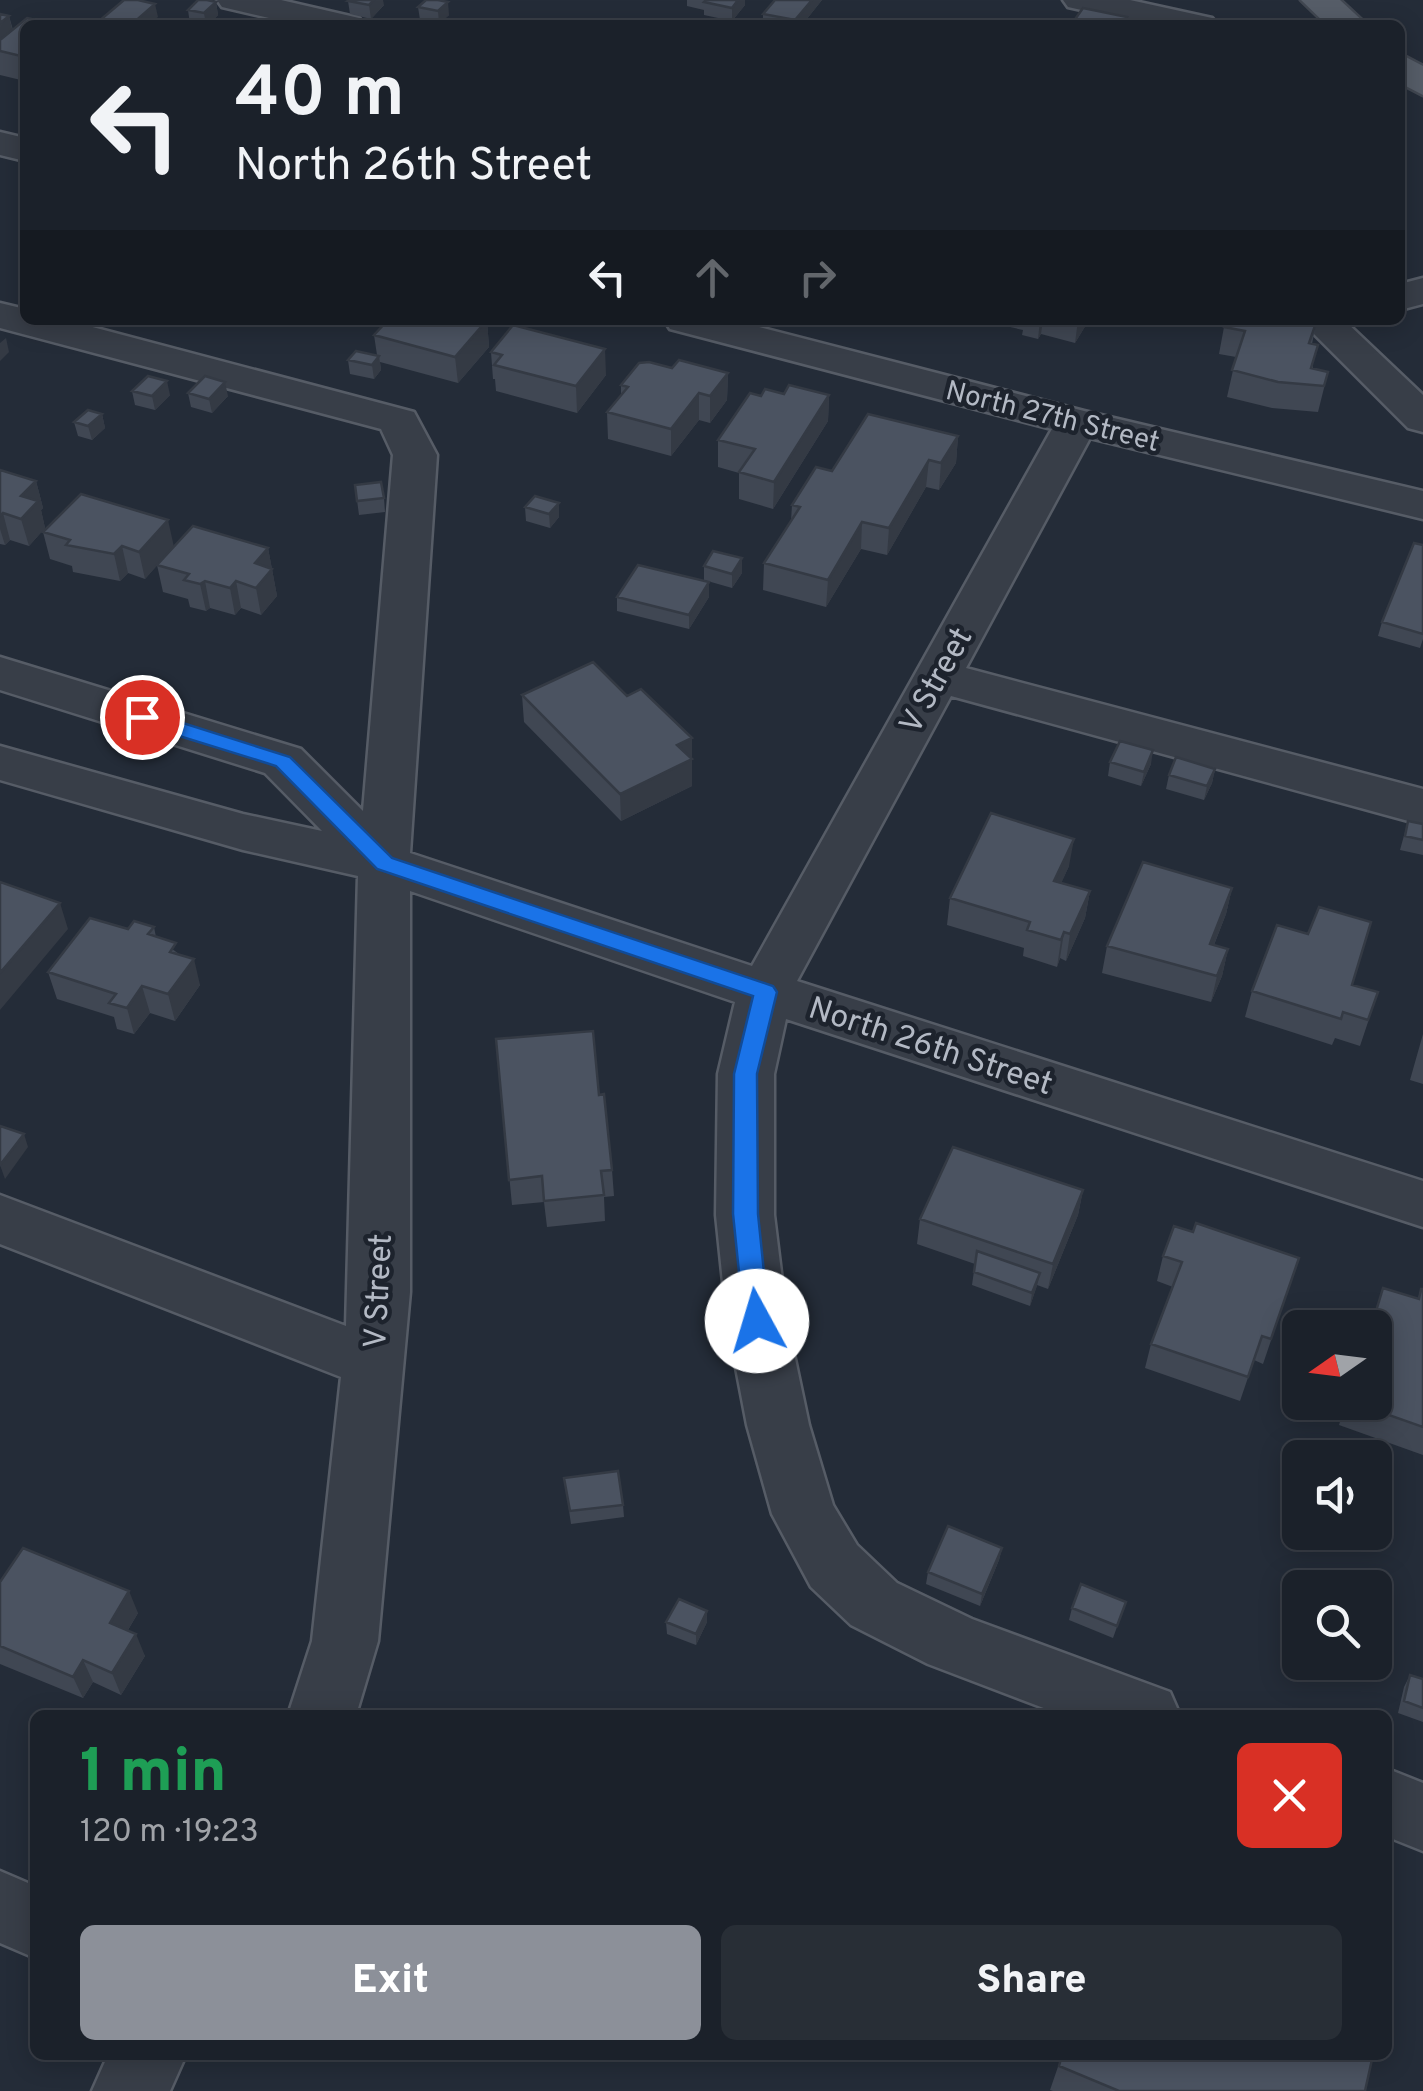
<!DOCTYPE html>
<html lang="en">
<head>
<meta charset="utf-8">
<style>
	:root { --surface:#1b212a; --page:#282e36; --text:#f1f3f6; --muted:#a0a3a8; --line:#393e47; --accent:#8c9099 }
	body { margin:0; font-family:Overpass,sans-serif; background:var(--page); color:var(--text); height:100vh; display:flex; flex-direction:column; font-size:38px; white-space:nowrap }
	* { box-sizing:border-box; margin:0 }
	p { font-size:32px; color:var(--muted) }
	.icon { flex:none; width:55px; height:55px; fill:none; stroke:currentColor; stroke-width:2; stroke-linecap:round; stroke-linejoin:round }
	.map { position:relative; flex:1; overflow:hidden }
	.sheet { position:absolute; left:30px; top:1710px; width:1362px; height:350px; display:flex; flex-direction:column; background:var(--surface); border-radius:15px; box-shadow:0 5px 25px #0003,0 0 0 2px var(--line) }
	.sheet>* { flex:none }
	.banner { position:absolute; left:20px; top:20px; width:1385px; height:305px; border-radius:15px; box-shadow:0 5px 25px #0003,0 0 0 2px var(--line); background:#1b212a; color:var(--text); overflow:hidden }
	.needle { width:65px; rotate:256deg }
	.tools { position:absolute; left:1282px; top:1310px; display:grid; gap:20px }
	.tools a { display:grid; place-items:center; width:110px; height:110px; border-radius:15px; background:var(--surface); box-shadow:0 5px 25px #0003,0 0 0 2px var(--line); font-size:50px }
	.pin { position:absolute; display:grid; place-items:center; width:85px; height:85px; color:#fff; margin:-42px; border:5px solid #fff; border-radius:50%; box-shadow:0 2px 10px #0007 }
	.me { position:absolute; width:110px; margin:-55px; rotate:354deg; stroke-linejoin:round; filter:drop-shadow(0 0 8px #0008) }
	.turn { display:flex; align-items:center; gap:35px; height:210px; padding:0 50px; font-size:45px }
	.turn .icon { width:130px; height:130px; stroke-width:2.5 }
	.turn b { display:block; font-size:70px; line-height:85px }
	.lanes { display:flex; align-items:center; height:95px; padding:0 50px; background:#0003; justify-content:center; gap:50px; direction:ltr }
	.lanes .off { opacity:.35 }
	.round { display:grid; place-items:center; flex:none; width:105px; height:105px; border-radius:15px; background:var(--page) }
	.head { display:flex; align-items:center; justify-content:space-between; height:170px; padding:0 50px }
	h1 { font-size:60px; font-weight:800; line-height:75px; color:#1e9e55 }
	.primary-button { display:flex; gap:20px; margin-top:auto; padding:20px 50px }
	.primary-button a { flex:1; height:115px; border-radius:15px; background:var(--accent); color:#fff; font-size:40px; font-weight:800; line-height:115px; text-align:center }
	.primary-button a+a { background:var(--page); color:var(--text) }
	.map>svg:first-child { display:block }
	.lines { fill:none; stroke-linecap:round; stroke-linejoin:round }
	.minor-casing { stroke:#565c66; stroke-width:5 }
	.major-casing { stroke:#414751; stroke-width:5 }
	.minor { fill:#383e48; fill-rule:evenodd }
	.major { fill:#565d68; fill-rule:evenodd }
	.wall { fill:#404753 }
	.shaded-wall { fill:#343a44 }
	.building { fill:#4b5361; stroke:#343a44; stroke-width:2.5 }
	.route { fill:#1a73e8; stroke:#114b97; stroke-width:2.5 }
	.labels { text-anchor:middle; stroke-width:9; stroke-linejoin:round; paint-order:stroke }
	.far-street-label { font-size:28px; fill:#b3b9c4; stroke:#1d232d }
	.street-label { font-size:32px; fill:#b3b9c4; stroke:#1d232d }
</style>
</head>
<body>
<div class="map">
<svg width="1423" height="2091" viewBox="0 0 1423 2091">
	<rect width="100%" height="100%" fill="#242c38"/>
	<g class="lines">
		<defs>
			<path id="minor" d="M217,0H281L359,18L365,25H299L222,7Z
				M1063,0H1130L1212,18L1218,25H1149L1068,7Z
				M0,132L25,138V161L0,155Z
				M1423,278V304L1400,310V284Z
				M0,303L25,309V320H66L414,412L437,455L410,853L752,966L1052,429L670,329L664,320H732L1084,411L1423,491V519L1090,438L966,668L1423,789V825L951,696L797,981L1423,1181V1227L786,1019L774,1074V1215L787,1321L809,1425L833,1505L857,1545L897,1583L972,1619L1170,1692L1180,1715H1062L928,1664L851,1625L811,1587L772,1514L747,1425L727,1321L716,1215L718,1074L735,1002L410,891V1292L378,1641L356,1715H288L312,1641L341,1377L0,1244V1195L346,1326L358,876L243,850L0,780V746L243,814L322,831L265,773L0,690V657L301,749L363,811L393,455L381,429L0,328Z
				M1300,320H1344L1423,395V432L1408,428Z
				M1388,1769L1423,1783V1851L1388,1837Z
				M0,1871L35,1886V1958L0,1943Z
				M108,2055H186L170,2091H92Z"/>
			<path id="major" d="M1301,0H1340L1367,25H1327Z
				M1400,54L1423,66V95L1400,83Z"/>
		</defs>
		<!-- minor casing -->
		<use href="#minor" class="minor-casing"/>
		<!-- major casing -->
		<use href="#major" class="major-casing"/>
		<!-- minor -->
		<use href="#minor" class="minor"/>
		<!-- major -->
		<use href="#major" class="major"/>
	</g>
	<!-- wall -->
	<path class="wall" d="M426,0L449,15L439,24L420,20L418,7Z
		M687,0H745V5L732,21L704,15V10L687,6Z
		M775,0H822L802,25H763V14Z
		M348,1L384,5L371,19L350,14Z
		M216,2L218,15L208,25L190,24L188,10Z
		M0,14L9,16L13,30L25,25V81L0,75Z
		M213,320H248L241,327Z
		M487,320L489,347L458,383L380,362L381,370L374,379L350,374L348,360L377,355L374,335Z
		M992,320H1089L1075,343L1041,334L1038,339L1022,335L1023,330L992,323Z
		M1317,320L1312,344L1313,369L1328,372L1318,412L1272,408L1227,397L1236,357L1219,354L1224,327Z
		M491,352L606,375L577,413L496,391L495,379H493Z
		M672,368L728,373L727,400L710,423L699,420L671,456L608,439L607,412L621,395V385Z
		M132,391L170,395L155,410L135,405Z
		M188,393L228,396L212,413L191,407Z
		M784,394L829,395L828,421L773,509L739,499V473L718,467V440L761,396Z
		M102,414L105,428L92,440L78,436L74,422Z
		M958,436L956,463L939,490L926,487L887,555L861,549L826,607L763,590L764,563L791,521L792,505L832,471Z
		M0,470L36,481L43,508L41,510L45,528L29,546L10,540L5,545L0,544Z
		M355,485L384,498L385,512L359,515Z
		M525,507L559,517L550,528L526,521Z
		M43,532L174,547L268,548L277,596L261,615L241,608L235,615L210,608L206,611L190,607L188,599L163,592L157,565L145,579L128,573L120,581L73,572L72,566L50,559Z
		M1423,545V639L1420,648L1378,636L1382,622Z
		M742,558V573L732,588L704,580V566Z
		M709,582V597L689,629L617,611V597Z
		M522,695L627,696L692,738V786L621,821L524,722Z
		M1110,762L1151,764L1141,786L1108,776Z
		M1215,769L1212,783L1204,800L1166,789L1169,775Z
		M1408,821L1423,824V855L1400,850Z
		M1069,866L1061,883L1090,891L1085,918L1066,961L1060,958L1057,967L1023,956L1024,948L947,925L950,898Z
		M1232,888L1226,914L1214,945L1228,949L1222,976L1211,1002L1102,973L1107,946Z
		M154,927L156,937L179,954L200,985L175,1021L150,1013L134,1034L117,1029L114,1017L57,999L48,972L128,929Z
		M1352,985L1378,992L1360,1046L1335,1038L1332,1045L1245,1017L1252,991Z
		M1423,1034V1084L1410,1080Z
		M496,1039L599,1095L612,1170L614,1196L604,1197L605,1221L547,1227L544,1202L512,1205Z
		M1083,1190L1078,1215L1048,1289L1037,1285L1030,1306L972,1285L975,1264L917,1244L920,1219Z
		M1193,1232L1299,1258L1263,1364L1254,1360L1240,1401L1145,1368L1151,1344L1173,1287L1157,1281L1163,1256Z
		M1383,1288L1418,1298L1421,1289H1423V1455L1339,1425L1346,1402H1375V1328H1369Z
		M566,1490L623,1505L624,1517L571,1524Z
		M1002,1548L999,1560L980,1606L926,1584L928,1572Z
		M0,1582L138,1613L128,1630L145,1656L121,1695L93,1682L83,1698L0,1664Z
		M1126,1602L1113,1638L1069,1620L1072,1608Z
		M666,1622H707L696,1645L667,1634Z
		M1410,1675L1423,1679V1722L1398,1713L1404,1687Z
		M1062,2055L1365,2091H1053L1050,2090Z"/>
	<!-- shaded-wall -->
	<path class="shaded-wall" d="M374,0H383L384,5L371,19L369,5Z
		M736,0H745V5L732,21V8Z
		M812,0H822L802,25H795V20Z
		M216,2L218,15L208,25H206L204,13Z
		M448,2L449,15L439,24L438,11Z
		M155,4L158,17L149,25H131Z
		M9,16L15,41L0,51V23Z
		M487,320L489,347L458,383L455,357Z
		M1040,320H1043L1041,334L1038,339Z
		M1078,320H1089L1075,343Z
		M6,338L9,352L0,361V343Z
		M605,349L606,375L577,413L576,386Z
		M379,356L381,370L374,379L372,365Z
		M728,373L727,400L710,423V396Z
		M167,381L170,395L155,410L152,396Z
		M225,382L228,396L212,413L209,399Z
		M699,393V420L671,456V429Z
		M829,395L828,421L773,509L774,482Z
		M102,414L105,428L92,440L88,426Z
		M958,436L956,463L939,490L941,463Z
		M929,460L926,487L887,555L889,528Z
		M36,481L43,508L41,510L45,528L29,546L21,519V496Z
		M559,503V517L550,528L549,514Z
		M3,513L10,540L5,545L0,529V516Z
		M168,520L174,547L145,579L139,552Z
		M862,522L861,549L826,607L828,580Z
		M122,546L128,573L120,581L114,554Z
		M268,548L277,596L261,615L256,588L255,563Z
		M742,558V573L732,588V574Z
		M205,581L210,608L206,611L200,584Z
		M236,581L241,608L235,615L230,588Z
		M709,582V597L689,629V615Z
		M692,738V786L621,821L620,794L677,745Z
		M1153,750L1151,764L1141,786L1144,772Z
		M1215,769L1212,783L1204,800L1207,786Z
		M1074,839L1069,866L1050,908L1054,881Z
		M1232,888L1226,914L1204,970L1210,944Z
		M1090,891L1085,918L1066,961L1070,934Z
		M60,903L68,929L0,1010V973Z
		M1064,932L1060,958L1057,967L1061,940Z
		M1228,949L1222,976L1211,1002L1217,976Z
		M194,959L200,985L175,1021L168,994Z
		M142,986L150,1013L134,1034L127,1008Z
		M24,1134L28,1147L5,1179L0,1165Z
		M1083,1190L1078,1215L1048,1289L1053,1264Z
		M1040,1273L1037,1286L1030,1306L1032,1293Z
		M1002,1548L999,1560L980,1606L982,1594Z
		M129,1591L138,1613L119,1645L110,1623Z
		M707,1611V1622L696,1645V1634Z
		M136,1634L145,1656L121,1695L112,1673Z
		M83,1660L93,1682L83,1698L73,1677Z"/>
	<!-- building -->
	<path class="building" d="M124,0H138L155,4L131,25H120L99,21Z
		M198,0H207L216,2L204,13L188,10Z
		M350,0H374L369,5L348,1Z
		M426,0H438L448,2L438,11L418,7Z
		M706,0H738L732,8L704,2Z
		M775,0H812L795,20L763,14Z
		M1083,8L1127,17L1121,25H1071Z
		M0,14L9,16L0,23Z
		M27,18L57,25H25V57L0,51V40Z
		M388,320H487L455,357L374,335Z
		M1226,320H1317L1309,343L1318,345L1311,368L1328,372L1324,386L1278,382L1232,370L1245,331L1224,327Z
		M513,325L605,349L576,386L494,365L502,355L491,352Z
		M356,351L379,356L372,365L348,360Z
		M679,360L728,373L710,396L699,393L671,429L607,412L628,387L621,385L639,363L649,362L672,368Z
		M148,376L167,381L152,396L132,391Z
		M205,376L225,382L209,399L188,393Z
		M789,385L829,395L774,482L739,472L755,449L718,440L750,393L761,396L765,389L784,394Z
		M88,410L102,414L88,426L74,422Z
		M868,414L958,436L941,463L929,460L889,528L862,522L828,580L764,563L800,507L792,505L816,467L832,471Z
		M0,470L36,481L21,496L38,501L21,519L3,513L0,516Z
		M381,482L384,498L357,501L355,485Z
		M81,494L168,520L139,552L122,546L114,554L66,545L70,540L43,532Z
		M535,496L559,503L549,514L525,507Z
		M193,526L268,548L255,563L272,569L256,588L236,581L230,588L205,581L200,584L184,580L189,574L157,565Z
		M1414,543L1423,545V634L1382,622Z
		M713,551L742,558L732,574L704,566Z
		M638,565L709,582L689,615L617,597Z
		M593,662L627,696L641,689L692,738L677,745L692,759L620,794L522,695Z
		M1120,741L1153,750L1144,772L1110,762Z
		M1176,757L1215,769L1207,786L1169,775Z
		M991,813L1074,839L1054,881L1090,891L1070,934L1064,932L1061,940L1027,930L1030,922L950,898Z
		M1408,821L1423,824V840L1405,836Z
		M1143,862L1232,888L1210,944L1228,949L1217,976L1107,946Z
		M0,882L60,903L0,973Z
		M1319,907L1371,922L1352,985L1378,992L1368,1020L1343,1012L1341,1019L1252,991L1277,925L1308,934Z
		M90,918L128,929L134,921L154,927L148,934L176,943L170,952L194,959L168,994L142,986L127,1008L109,1003L116,994L48,972Z
		M593,1031L599,1095L604,1094L612,1170L601,1171L604,1195L544,1201L542,1176L509,1180L496,1039Z
		M0,1126L24,1134L0,1165Z
		M953,1147L1083,1190L1053,1264L920,1219Z
		M1196,1223L1299,1258L1271,1339L1262,1336L1248,1377L1151,1344L1182,1262L1163,1256L1174,1226L1193,1232Z
		M977,1251L1040,1273L1032,1293L974,1272Z
		M1383,1288L1419,1299L1421,1289H1423V1427L1352,1402H1375V1328H1371Z
		M618,1471L623,1505L570,1511L564,1478Z
		M948,1526L1002,1548L982,1594L928,1572Z
		M23,1548L129,1591L110,1623L136,1634L112,1673L83,1660L73,1677L0,1646V1582Z
		M1081,1584L1126,1602L1117,1626L1072,1608Z
		M679,1599L707,1611L696,1634L666,1622Z
		M1410,1675L1423,1679V1708L1404,1701Z
		M1062,2055H1373L1365,2091H1119L1059,2066Z"/>
	<!-- route -->
	<path class="route" d="M142,710L290,757L392,858L773,986L777,992L757,1074L758,1214L769,1321L766,1328L757,1331L748,1328L744,1321L733,1214L734,1074L753,996L377,869L276,766L134,722V712Z"/>
	<g class="labels">
		<!-- far-street labels -->
		<g class="far-street-label">
			<text transform="translate(1053 415) rotate(14)" y="10">North 27th Street</text>
		</g>
		<!-- street labels -->
		<g class="street-label">
			<text transform="translate(935 680) rotate(-61)" y="11">V Street</text>
			<text transform="translate(931 1045) rotate(18)" y="11">North 26th Street</text>
			<text transform="translate(377 1291) rotate(-87)" y="11">V Street</text>
		</g>
	</g>
</svg>
<div class="tools">
<a><svg class="needle" viewBox="-14 -14 28 28"><path d="M0-13l5 13h-10z" fill="#e53935"/><path d="M0 13l5-13h-10z" fill="#a0a3a8"/></svg></a>
<a><svg class="icon" aria-label="sound" viewBox="0 0 24 24"><path d="M4 9h4l5-4v14l-5-4H4zM17 9q2 3 0 6"/></svg></a>
<a><svg class="icon" aria-label="search" viewBox="0 0 24 24"><circle cx="10" cy="10" r="6"/><path d="M15 15l6 6"/></svg></a>
</div>
<div class="pin" style="left:142px;top:717px;background:#d93025"><svg class="icon" aria-label="arrive" viewBox="0 0 24 24"><path d="M6 21V4h12l-3 4 3 4H6"/></svg></div>
<svg class="me" style="left:757px;top:1321px" viewBox="-20 -20 40 40"><circle r="19" fill="#fff"/><path d="M0-13L10 11 0 6-10 11z" fill="#1a73e8"/></svg>
<div class="banner">
<div class="turn"><svg class="icon" aria-label="left" viewBox="0 0 24 24"><path d="M17 20v-9H6M10 6l-5 5 5 5"/></svg><div><b>40 m</b>North 26th Street</div></div>
<div class="lanes"><svg class="icon" aria-label="left" viewBox="0 0 24 24"><path d="M17 20v-9H6M10 6l-5 5 5 5"/></svg><svg class="icon off" aria-label="ahead" viewBox="0 0 24 24"><path d="M12 20V5M6 11l6-6 6 6"/></svg><svg class="icon off" aria-label="right" viewBox="0 0 24 24"><path d="M7 20v-9h11M14 6l5 5-5 5"/></svg></div>
</div>
<section class="sheet">
<div class="head"><div><h1>1 min</h1><p>120 m · 19:23</p></div><a class="round" style="background:#d93025;color:#fff"><svg class="icon" aria-label="close" viewBox="0 0 24 24"><path d="M6 6l12 12M18 6L6 18"/></svg></a></div>
<div class="primary-button"><a>Exit</a><a>Share</a></div>
</section>
</div>
</body>
</html>
